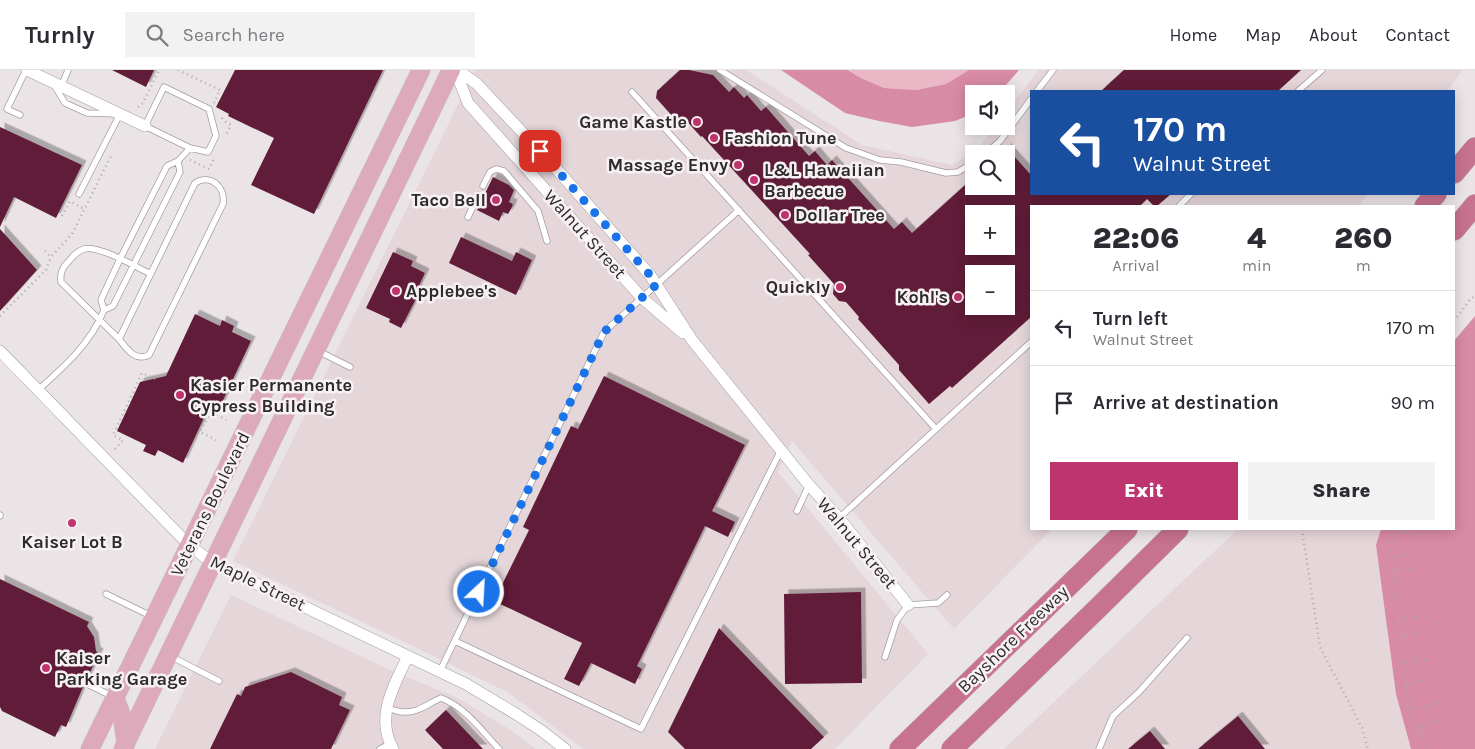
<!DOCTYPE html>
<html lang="en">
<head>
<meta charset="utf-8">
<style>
	:root { --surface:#fff; --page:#f2f2f3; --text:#2b2b33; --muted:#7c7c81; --line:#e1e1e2; --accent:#be346f }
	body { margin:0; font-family:Karla,sans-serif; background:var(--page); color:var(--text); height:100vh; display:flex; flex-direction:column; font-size:19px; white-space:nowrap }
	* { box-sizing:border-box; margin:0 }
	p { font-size:16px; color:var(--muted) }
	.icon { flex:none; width:28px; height:28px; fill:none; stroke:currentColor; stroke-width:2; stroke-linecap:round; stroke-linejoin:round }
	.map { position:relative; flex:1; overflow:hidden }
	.sheet { position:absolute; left:1030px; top:135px; width:425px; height:325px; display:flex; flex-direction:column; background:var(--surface); border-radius:0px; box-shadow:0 2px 12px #0003 }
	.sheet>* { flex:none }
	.top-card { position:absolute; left:1030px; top:20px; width:425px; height:105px; border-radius:0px; box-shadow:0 2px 12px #0003; background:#1a4fa0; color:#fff; overflow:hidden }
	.buttons { position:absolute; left:965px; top:15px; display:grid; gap:10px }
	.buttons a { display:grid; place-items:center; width:50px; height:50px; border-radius:0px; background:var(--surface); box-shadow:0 2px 12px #0003; font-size:25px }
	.pin { position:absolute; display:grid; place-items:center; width:42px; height:42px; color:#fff; margin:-21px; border-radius:10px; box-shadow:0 2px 8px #0006 }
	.me { position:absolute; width:55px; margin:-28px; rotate:25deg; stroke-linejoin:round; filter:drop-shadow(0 0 4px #0008) }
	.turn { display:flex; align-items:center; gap:18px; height:105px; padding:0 20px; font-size:22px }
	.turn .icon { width:65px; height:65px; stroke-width:2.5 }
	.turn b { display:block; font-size:35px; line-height:42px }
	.eta { display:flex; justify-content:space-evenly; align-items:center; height:85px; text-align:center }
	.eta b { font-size:30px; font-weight:800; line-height:35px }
	.primary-button { display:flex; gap:10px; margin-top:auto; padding:10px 20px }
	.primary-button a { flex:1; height:58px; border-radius:0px; background:var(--accent); color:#fff; font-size:20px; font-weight:800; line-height:58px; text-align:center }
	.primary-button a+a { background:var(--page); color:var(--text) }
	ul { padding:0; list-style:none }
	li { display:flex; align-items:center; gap:15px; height:75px; padding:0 20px; border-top:1px solid var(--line) }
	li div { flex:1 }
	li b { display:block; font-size:19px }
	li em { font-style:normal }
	header { display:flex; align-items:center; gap:30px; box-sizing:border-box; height:70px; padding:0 25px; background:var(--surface); border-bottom:1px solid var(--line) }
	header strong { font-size:24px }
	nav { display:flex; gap:28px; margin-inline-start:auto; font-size:18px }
	.search { width:350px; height:45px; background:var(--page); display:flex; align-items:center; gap:12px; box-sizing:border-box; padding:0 18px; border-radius:0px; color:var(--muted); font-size:19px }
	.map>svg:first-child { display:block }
	.built { fill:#e5d6d9; fill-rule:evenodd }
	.green { fill:#ebb7c6 }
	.water { fill:#d88ba4 }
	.building { fill:#601f39; fill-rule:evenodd; filter:url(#shadow) }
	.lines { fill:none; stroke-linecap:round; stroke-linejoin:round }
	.service-casing { stroke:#a49d9f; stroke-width:7 }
	.minor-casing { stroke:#a49d9f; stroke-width:12 }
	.primary-casing { stroke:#c4c4c4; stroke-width:19 }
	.motorway-casing { stroke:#c4c4c4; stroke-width:22 }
	.path { stroke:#aea9aa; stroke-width:2.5; stroke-dasharray:1 4; stroke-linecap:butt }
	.service { stroke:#fff; stroke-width:5.5 }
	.minor { stroke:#fff; stroke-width:11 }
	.primary { stroke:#dab; stroke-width:18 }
	.motorway { stroke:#c7728e; stroke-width:21 }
	.route { stroke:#1a73e8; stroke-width:9; stroke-dasharray:0 16.2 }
	.poi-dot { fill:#be346f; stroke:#f8f1f3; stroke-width:2 }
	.labels { text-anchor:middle; stroke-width:5; stroke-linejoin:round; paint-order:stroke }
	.poi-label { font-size:18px; font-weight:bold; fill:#2e2b2c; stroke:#f8f1f3; text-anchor:start }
	.street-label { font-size:18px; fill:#2e2b2c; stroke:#f8f1f3 }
</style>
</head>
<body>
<header>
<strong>Turnly</strong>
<div class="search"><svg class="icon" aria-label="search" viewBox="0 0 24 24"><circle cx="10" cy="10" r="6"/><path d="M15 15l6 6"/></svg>Search here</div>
<nav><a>Home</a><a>Map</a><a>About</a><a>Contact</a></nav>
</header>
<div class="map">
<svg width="1475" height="679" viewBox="0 0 1475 679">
	<defs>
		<filter id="shadow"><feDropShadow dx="4.5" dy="-4.5" stdDeviation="0" flood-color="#0004"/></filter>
	</defs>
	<rect width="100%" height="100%" fill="#ebe4e6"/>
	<!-- built -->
	<path class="built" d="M475,0H746L862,75L952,95L977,80L995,56H1006V42L1039,0H1463L1447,21H1031V124H1368L1359,136H1031V459H1052L954,559L792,371L778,402L928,584L835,679H583L507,622L394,567L233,491ZM974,84H1006V116H974ZM974,144H1006V176H974ZM974,204H1006V236H974Z
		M1238,459H1381L1376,475L1396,624L1411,679H1004Z
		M231,525L388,599L456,627L509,659L536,679H155Z"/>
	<!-- green -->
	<path class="green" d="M849,0H969L946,14L916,20L884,18L861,8Z"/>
	<!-- water -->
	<path class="water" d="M781,0H848L861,8L884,18L916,20L946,14L969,0H1019L998,24H974V43L955,51L912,57L879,51L845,43Z
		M1475,246V679H1411L1396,624L1376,475L1381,459H1454V271Z"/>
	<!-- building -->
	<path class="building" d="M112,0H154L146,17Z
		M235,0H383L314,144L251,115L274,68L228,46L229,44L216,37Z
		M680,0H689L713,5L729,22L734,17L744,28L747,25L761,41L766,37L809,86L815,81L827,95L832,90L894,159L902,152L912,163L974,107V116H1006V77L1031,105V124H1171L1157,136H1154L1147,129L1140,136H1031V247L952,318L950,316L929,334L899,300V295L858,249L859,247L846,232L839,231L833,224L834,214L808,185L810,184L702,66L701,67L684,48H674L656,28L657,21ZM974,144H1006V176H974ZM974,204H1006V236H974Z
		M1124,0H1301L1278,21H1101Z
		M0,57L82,95L56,148L14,127L0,157Z
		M493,107L509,115L514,120L509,132L513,134L511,139L508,144L503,142L499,151L477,140Z
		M0,159L37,200L0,241Z
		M461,167L512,191L516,182L532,190L516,225L449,193Z
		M393,182L413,191L411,196L425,203L417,220L420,221L401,258L389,252L390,249L366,238Z
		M195,244L220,256L222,250L234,256L232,262L251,271L218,341L209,337L183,393L158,380L155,386L143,381L146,375L117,361L140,312L166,306Z
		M604,306L745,375L712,441L735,452L728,467L705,456L637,596L642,599L635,614L591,593L579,616L564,609L582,573L494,531L529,460L523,457L571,356L578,359Z
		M0,509L89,552L87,556L94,567L96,581L99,583L87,609H83L81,611V615L83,617L66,657L61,655L55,667L2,641L0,637Z
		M861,522L862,613L785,614L784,524Z
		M719,558L824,667L811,679H685L668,662Z
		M291,602L342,627L339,635L350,640L331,679H210L237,624L241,626L245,617Z
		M446,640L483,679H443L425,660Z
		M1238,646L1265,679H1198Z
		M1150,661L1165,679H1128Z"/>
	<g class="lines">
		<defs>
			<path id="service" d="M720,0L846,78L880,90L901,92L946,103L958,102L974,92
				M54,15L65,33L87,43L120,44L79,124
				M62,15L68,0
				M164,17L209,39L216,66L208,82L190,78L145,56Z
				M1037,21L1053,0
				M1298,21L1322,0
				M632,22L936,359
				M20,45L7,39L26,0
				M985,84L1000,71L1031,29
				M178,91L190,78
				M483,116L490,102L496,99L504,101L538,141L547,171
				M1179,136L1191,124
				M468,147L478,125
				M119,269L195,113C210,103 226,117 223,134L149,285C135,292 127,279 119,269L61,212C60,203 62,198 69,191C73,186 77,181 84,179C99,175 136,197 151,204
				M318,281L350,297
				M38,320C64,297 91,273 104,240L101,230L120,189L167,96L178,91L180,102L113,236L104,240
				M797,441L809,415
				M0,446V445
				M839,448L1031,272
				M106,524L153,547
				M455,571L641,659L781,380
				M170,586L219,611
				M885,587L897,550L908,535L938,533L947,525
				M440,601L604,262L739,140
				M85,613L114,627
				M388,638C393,640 398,642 404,642C418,643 429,633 441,628C465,637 482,661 499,679
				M380,679L390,674
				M1099,679L1113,646L1139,622L1187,568"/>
			<path id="minor" d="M27,0L145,56
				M455,0L468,33L642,228L683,263
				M458,0L477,14L552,94L650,205L692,270L809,415L839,448L908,535
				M0,281L190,476L213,493L466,614L516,644L542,661L565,679
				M393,679C375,647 394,615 408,586"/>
			<path id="primary" d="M115,628L122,646L126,674
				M90,679L421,0
				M123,679L451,0"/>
			<path id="motorway" d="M1454,103L1475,78
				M1425,136L1436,124
				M1454,160L1475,135
				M900,679L1127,459
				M952,679L1099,537L1178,459"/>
		</defs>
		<!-- service casing -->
		<use href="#service" class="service-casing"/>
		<!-- minor casing -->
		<use href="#minor" class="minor-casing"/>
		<!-- primary casing -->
		<use href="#primary" class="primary-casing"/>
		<!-- motorway casing -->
		<use href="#motorway" class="motorway-casing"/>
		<!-- path -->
		<path class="path" d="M178,0L220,20L214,33
			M138,37L143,33L159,0
			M222,48L224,51L231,55L225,67
			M190,90L209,99L214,89
			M62,146L70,131L84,139
			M45,181L51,187L72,164L111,86
			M0,246L46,200L51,187
			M1454,251L1471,228L1475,227
			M208,340L226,350
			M211,342L200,362L216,370
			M115,379L123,370L113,365L142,303L156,309
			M1302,459L1320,577L1362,658L1368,679
			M1396,459L1390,479L1409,639L1415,660L1423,666L1421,656L1443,650
			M1396,460L1424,466
			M1391,488L1409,485
			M1393,502L1416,497
			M1399,549L1426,546
			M1401,566L1417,564
			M1404,592L1431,589
			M1407,614L1435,609
			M1409,639L1440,633
			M1423,666L1426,679"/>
		<!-- service -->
		<use href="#service" class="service"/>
		<!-- minor -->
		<use href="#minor" class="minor"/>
		<!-- primary -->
		<use href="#primary" class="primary"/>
		<!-- motorway -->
		<use href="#motorway" class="motorway"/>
	</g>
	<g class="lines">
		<!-- route -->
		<path class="route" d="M479,522L604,262L656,215L650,205L540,81"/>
	</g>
	<!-- markers -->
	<g class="poi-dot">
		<circle cx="697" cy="52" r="5"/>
		<circle cx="714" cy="68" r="5"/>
		<circle cx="738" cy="95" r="5"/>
		<circle cx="754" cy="110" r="5"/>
		<circle cx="496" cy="130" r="5"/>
		<circle cx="785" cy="145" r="5"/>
		<circle cx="840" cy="217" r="5"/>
		<circle cx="396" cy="221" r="5"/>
		<circle cx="958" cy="227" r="5"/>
		<circle cx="180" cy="325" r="5"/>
		<circle cx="72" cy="453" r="5"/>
		<circle cx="46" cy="598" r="5"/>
	</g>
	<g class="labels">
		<!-- poi labels -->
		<g class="poi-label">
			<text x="687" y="58" text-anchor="end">Game Kastle</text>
			<text x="724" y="74">Fashion Tune</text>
			<text x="728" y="101" text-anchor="end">Massage Envy</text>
			<text x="764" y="106">L&amp;L Hawaiian<tspan x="764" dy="21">Barbecue</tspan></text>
			<text x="486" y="136" text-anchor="end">Taco Bell</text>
			<text x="795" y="151">Dollar Tree</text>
			<text x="830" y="223" text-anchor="end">Quickly</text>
			<text x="406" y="227">Applebee's</text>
			<text x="948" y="233" text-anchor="end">Kohl's</text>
			<text x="190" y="321">Kasier Permanente<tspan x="190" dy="21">Cypress Building</tspan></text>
			<text x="72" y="478" text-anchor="middle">Kaiser Lot B</text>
			<text x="56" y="594">Kaiser<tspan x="56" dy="21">Parking Garage</tspan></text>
		</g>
		<!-- street labels -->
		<g class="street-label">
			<text transform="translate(585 164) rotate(48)" y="6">Walnut Street</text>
			<text transform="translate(210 434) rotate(-64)" y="6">Veterans Boulevard</text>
			<text transform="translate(857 473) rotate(50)" y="6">Walnut Street</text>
			<text transform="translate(258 513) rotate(26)" y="6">Maple Street</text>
			<text transform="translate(1013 569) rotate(-44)" y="6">Bayshore Freeway</text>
		</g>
	</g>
</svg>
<div class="buttons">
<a><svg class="icon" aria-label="sound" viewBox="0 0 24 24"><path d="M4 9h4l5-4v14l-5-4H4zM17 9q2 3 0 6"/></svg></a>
<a><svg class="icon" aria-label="search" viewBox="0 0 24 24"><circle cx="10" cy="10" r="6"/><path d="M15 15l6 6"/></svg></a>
<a>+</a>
<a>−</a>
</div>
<div class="pin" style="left:540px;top:81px;background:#d93025"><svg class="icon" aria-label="arrive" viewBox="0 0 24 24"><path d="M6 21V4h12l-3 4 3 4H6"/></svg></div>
<svg class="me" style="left:479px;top:522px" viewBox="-20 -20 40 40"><circle r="17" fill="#1a73e8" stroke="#fff" stroke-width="3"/><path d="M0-11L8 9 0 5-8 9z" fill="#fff"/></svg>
<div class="top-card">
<div class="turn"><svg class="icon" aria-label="left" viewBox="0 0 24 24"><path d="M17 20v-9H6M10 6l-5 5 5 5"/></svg><div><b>170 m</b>Walnut Street</div></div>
</div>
<section class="sheet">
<div class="eta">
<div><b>22:06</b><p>Arrival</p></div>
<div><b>4</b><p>min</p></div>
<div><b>260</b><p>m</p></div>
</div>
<ul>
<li><svg class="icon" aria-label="left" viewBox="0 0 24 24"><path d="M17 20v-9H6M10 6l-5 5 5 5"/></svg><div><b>Turn left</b><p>Walnut Street</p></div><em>170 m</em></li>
<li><svg class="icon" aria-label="arrive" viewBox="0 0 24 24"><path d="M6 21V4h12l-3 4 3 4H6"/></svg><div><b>Arrive at destination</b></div><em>90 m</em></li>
</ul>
<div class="primary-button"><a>Exit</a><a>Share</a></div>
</section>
</div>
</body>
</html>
